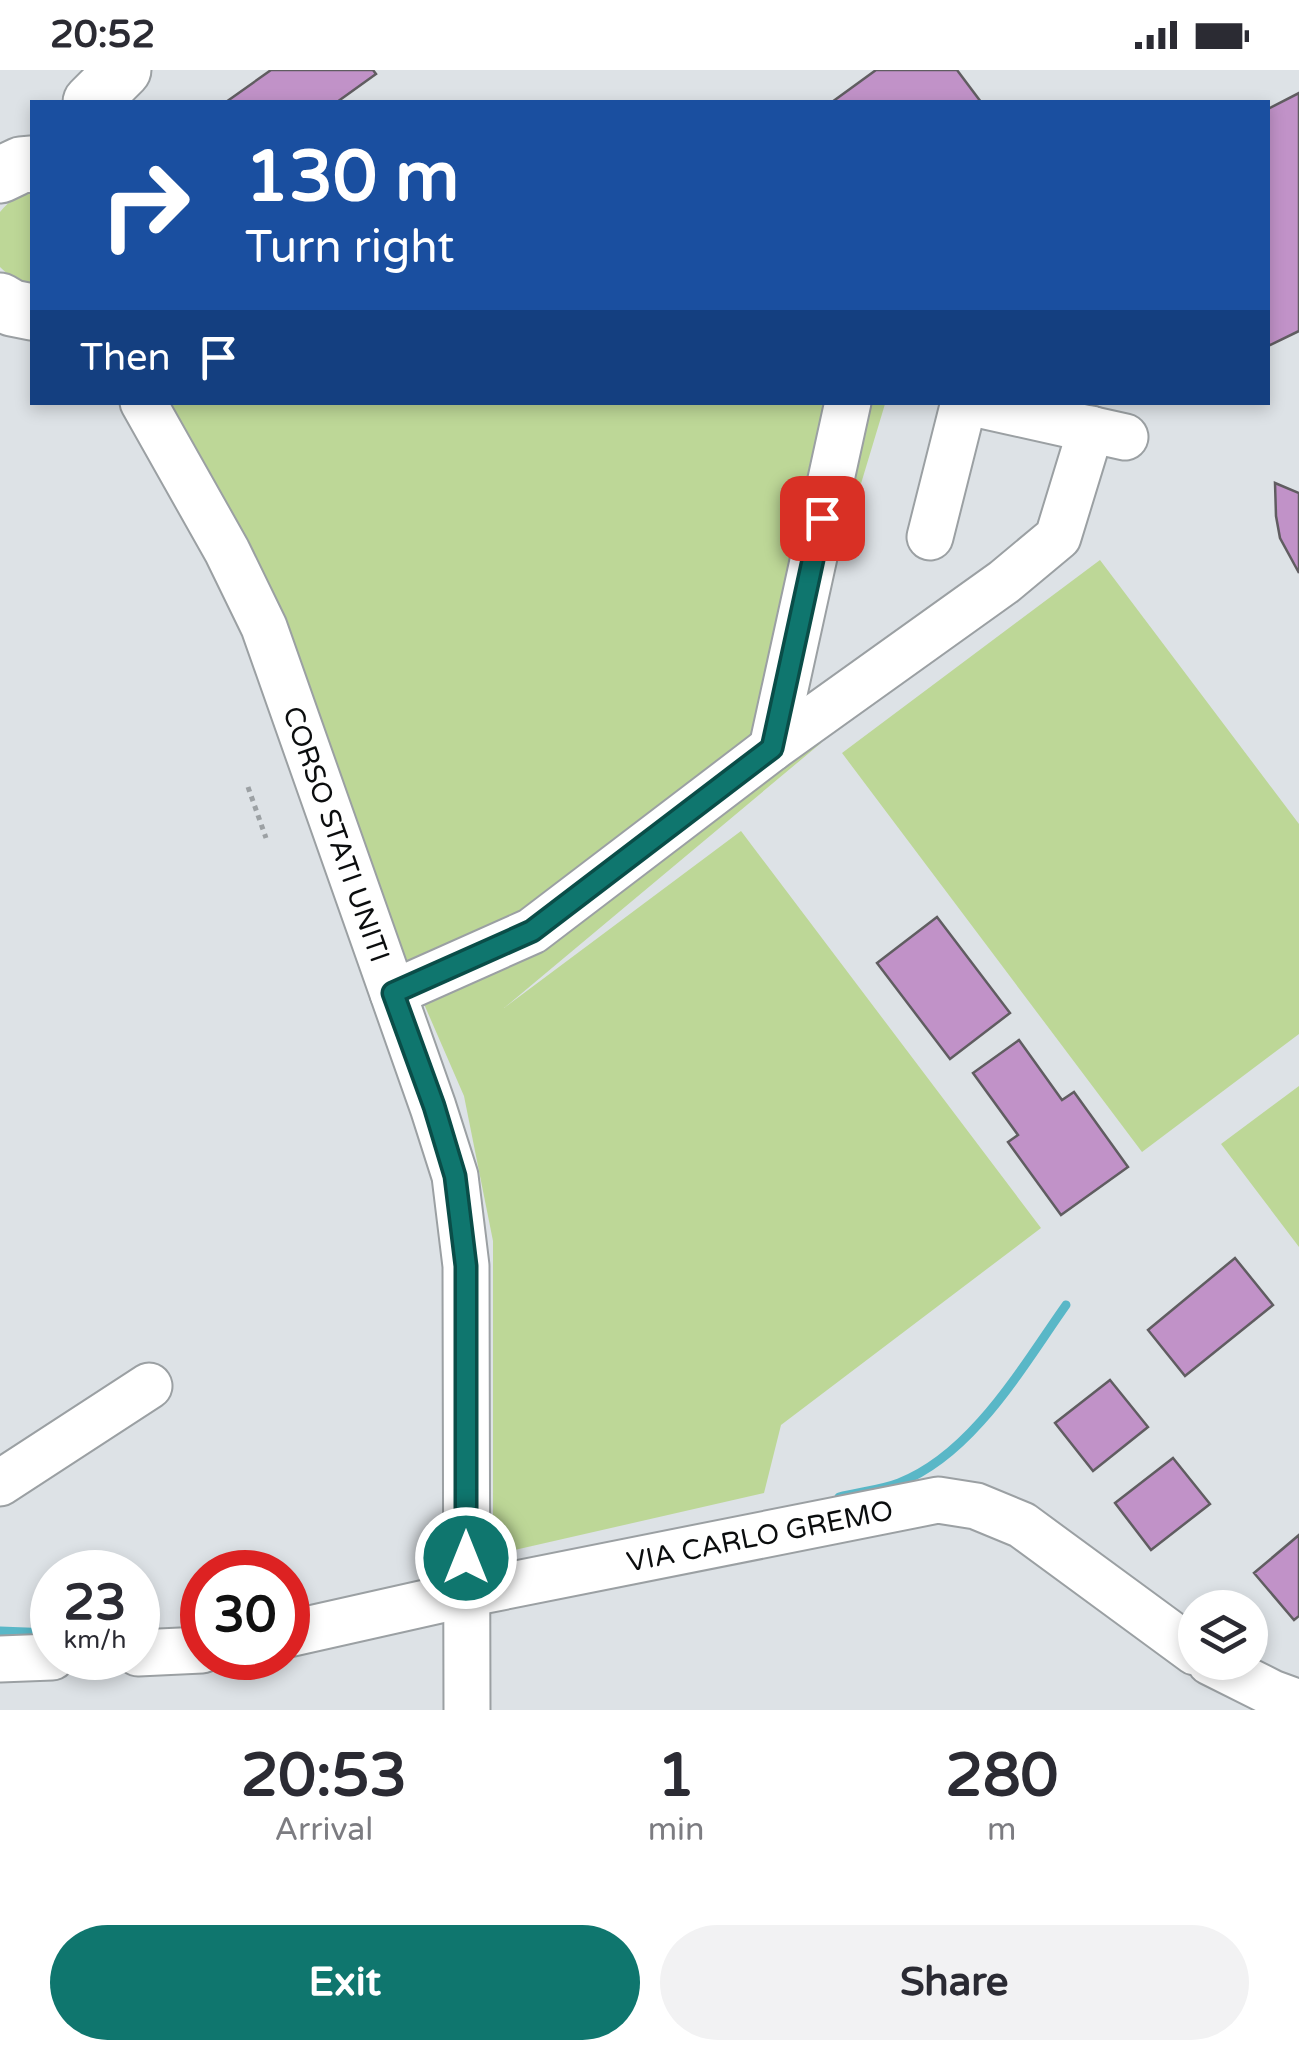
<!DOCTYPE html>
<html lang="en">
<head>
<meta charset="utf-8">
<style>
	:root { --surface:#fff; --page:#f2f2f3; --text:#2b2b33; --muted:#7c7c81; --accent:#0f766e }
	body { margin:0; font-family:"Varela Round",sans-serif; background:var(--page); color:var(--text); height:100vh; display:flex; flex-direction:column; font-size:38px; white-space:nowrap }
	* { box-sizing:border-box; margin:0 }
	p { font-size:32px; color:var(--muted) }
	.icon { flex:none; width:55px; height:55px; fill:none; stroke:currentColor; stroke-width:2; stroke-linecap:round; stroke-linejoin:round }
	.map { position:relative; height:1640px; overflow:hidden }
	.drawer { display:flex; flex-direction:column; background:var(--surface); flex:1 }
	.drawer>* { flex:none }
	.guide { position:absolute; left:30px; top:30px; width:1240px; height:305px; border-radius:0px; box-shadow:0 5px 15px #0003; background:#1a4fa0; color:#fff; overflow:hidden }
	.buttons { position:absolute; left:1178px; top:1520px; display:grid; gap:20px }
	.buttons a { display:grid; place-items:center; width:90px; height:90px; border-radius:50%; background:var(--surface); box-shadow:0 5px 15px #0003; font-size:50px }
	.speed { position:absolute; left:30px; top:1480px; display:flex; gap:20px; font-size:50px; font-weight:700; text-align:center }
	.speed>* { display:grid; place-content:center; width:130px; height:130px; border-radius:50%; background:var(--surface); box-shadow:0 5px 15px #0003; line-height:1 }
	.speed small { font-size:25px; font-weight:400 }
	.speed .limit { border:15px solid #d22; background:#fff; color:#111 }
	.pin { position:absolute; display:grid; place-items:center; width:85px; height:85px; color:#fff; margin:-42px; border-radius:20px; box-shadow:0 5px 15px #0006 }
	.me { position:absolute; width:110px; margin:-55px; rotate:0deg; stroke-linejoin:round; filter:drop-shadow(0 0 8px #0008) }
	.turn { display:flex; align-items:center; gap:35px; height:210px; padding:0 50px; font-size:45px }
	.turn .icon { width:130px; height:130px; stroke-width:2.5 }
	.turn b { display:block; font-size:70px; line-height:85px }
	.then { display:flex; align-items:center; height:95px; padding:0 50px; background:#0003; gap:20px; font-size:38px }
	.eta { display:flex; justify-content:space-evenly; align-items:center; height:170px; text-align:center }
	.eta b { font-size:60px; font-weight:700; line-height:70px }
	.action { display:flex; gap:20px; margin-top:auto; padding:20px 50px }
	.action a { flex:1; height:115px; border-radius:60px; background:var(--accent); color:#fff; font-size:40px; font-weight:700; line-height:115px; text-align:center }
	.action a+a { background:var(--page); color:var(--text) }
	.status { display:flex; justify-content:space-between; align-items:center; height:70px; padding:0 50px; background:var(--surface); direction:ltr }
	.status svg { height:28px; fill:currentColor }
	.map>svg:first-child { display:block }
	.green { fill:#bdd797 }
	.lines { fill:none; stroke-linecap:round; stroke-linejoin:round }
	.stream { stroke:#59b7c7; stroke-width:9 }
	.building { fill:#c192c8; stroke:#605d61; stroke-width:2.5 }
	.minor-casing { stroke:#9ba0a3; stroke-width:49 }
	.major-casing { stroke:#9ba0a3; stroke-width:59 }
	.path { stroke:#9ca1a4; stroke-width:5; stroke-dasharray:5 5; stroke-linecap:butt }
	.minor { stroke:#fff; stroke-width:45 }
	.major { stroke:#fff; stroke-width:55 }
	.route-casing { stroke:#0a4d48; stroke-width:25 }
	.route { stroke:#0f766e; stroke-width:18 }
	.labels { text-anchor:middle; stroke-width:8; stroke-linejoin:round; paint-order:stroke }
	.street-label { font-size:28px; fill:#0b0d0e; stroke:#fff }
</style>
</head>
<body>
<div class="status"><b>20:52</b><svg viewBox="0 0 49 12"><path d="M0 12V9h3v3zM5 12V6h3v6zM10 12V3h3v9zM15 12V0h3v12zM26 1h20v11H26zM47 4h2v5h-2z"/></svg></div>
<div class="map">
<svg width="1299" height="1640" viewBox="0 0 1299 1640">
	<rect width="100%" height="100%" fill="#dde2e6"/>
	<!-- green -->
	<path class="green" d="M32,120V219L17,213L0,197V142C10,130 18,125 32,120Z
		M878,332L885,334L838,490L791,629L821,673L504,938L741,761L1041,1158L781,1355L764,1423L493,1485V1171L464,1026L404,888L296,594L160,333Z
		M1100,490L1299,754V964L1142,1082L842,683Z
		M1299,1016V1177L1221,1074Z"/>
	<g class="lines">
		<!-- stream -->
		<path class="stream" d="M839,1427C859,1422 881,1420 899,1413C973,1384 1022,1297 1066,1235
			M0,1561L52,1563"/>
	</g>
	<!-- building -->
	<path class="building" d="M271,0H373L376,4L337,32H226Z
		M876,0H957L981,32H832Z
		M1299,23V261L1268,276V39Z
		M1275,413L1299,423V503L1280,468L1276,446Z
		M937,847L1010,943L950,989L877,893Z
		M1019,970L1062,1030L1074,1022L1128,1097L1061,1145L1008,1072L1018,1065L973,1003Z
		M1235,1188L1273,1235L1185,1306L1148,1260Z
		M1110,1310L1148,1357L1093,1401L1055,1353Z
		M1173,1388L1210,1434L1151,1480L1115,1433Z
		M1299,1465V1546L1294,1550L1254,1503Z"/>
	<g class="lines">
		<defs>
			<g id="minor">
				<path id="s1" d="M143,332L227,481L264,557L433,1037L455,1106L466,1196L467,1640"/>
				<path d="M968,332L1125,367"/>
				<path d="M930,467L964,332"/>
				<path d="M772,678L848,332"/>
				<path d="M393,923L532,861L772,678L1004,512L1058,467L1091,359"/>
				<path d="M0,1413L149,1316"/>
				<path id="s2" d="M288,1564L466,1524L938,1430L976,1436L1022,1455L1195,1582"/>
				<path d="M138,1583L202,1580"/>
				<path d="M0,1589L52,1587"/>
				<path d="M1210,1592L1272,1623L1299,1633"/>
			</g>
			<path id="major" d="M91,32L123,0
				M0,105L21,95L32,94
				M0,231L12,238L32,242"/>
		</defs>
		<!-- minor casing -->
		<use href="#minor" class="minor-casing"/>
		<!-- major casing -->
		<use href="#major" class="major-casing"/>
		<!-- path -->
		<path class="path" d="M248,717L266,768"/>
		<!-- minor -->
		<use href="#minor" class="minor"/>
		<!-- major -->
		<use href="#major" class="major"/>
	</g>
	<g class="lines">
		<defs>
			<path id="route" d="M466,1488V1196L455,1106L434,1036L393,923L532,861L772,678L822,448"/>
		</defs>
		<!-- route casing -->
		<use href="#route" class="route-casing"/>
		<!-- route -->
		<use href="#route" class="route"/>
	</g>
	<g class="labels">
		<!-- street labels -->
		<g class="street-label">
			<text dy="10" stroke="none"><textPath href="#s1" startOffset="475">CORSO STATI UNITI</textPath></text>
			<text dy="10" stroke="none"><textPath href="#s2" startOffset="482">VIA CARLO GREMO</textPath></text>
		</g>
	</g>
</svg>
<div class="buttons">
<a><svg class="icon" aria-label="layers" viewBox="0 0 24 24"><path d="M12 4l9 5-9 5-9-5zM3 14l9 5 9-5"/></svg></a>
</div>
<div class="speed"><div>23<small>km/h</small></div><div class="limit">30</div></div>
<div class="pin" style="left:822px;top:448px;background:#d93025"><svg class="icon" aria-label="arrive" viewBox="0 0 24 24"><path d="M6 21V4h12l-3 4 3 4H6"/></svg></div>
<svg class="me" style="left:466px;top:1488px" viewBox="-20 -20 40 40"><circle r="17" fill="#0f766e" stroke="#fff" stroke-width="3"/><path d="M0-11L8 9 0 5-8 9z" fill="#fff"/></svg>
<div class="guide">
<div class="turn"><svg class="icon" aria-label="right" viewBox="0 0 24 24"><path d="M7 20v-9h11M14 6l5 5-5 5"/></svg><div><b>130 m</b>Turn right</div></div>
<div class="then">Then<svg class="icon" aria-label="arrive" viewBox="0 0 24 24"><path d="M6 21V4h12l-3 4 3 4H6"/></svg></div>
</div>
</div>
<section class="drawer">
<div class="eta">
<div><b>20:53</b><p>Arrival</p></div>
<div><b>1</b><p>min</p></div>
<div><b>280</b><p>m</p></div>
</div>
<div class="action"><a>Exit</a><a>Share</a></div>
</section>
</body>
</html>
